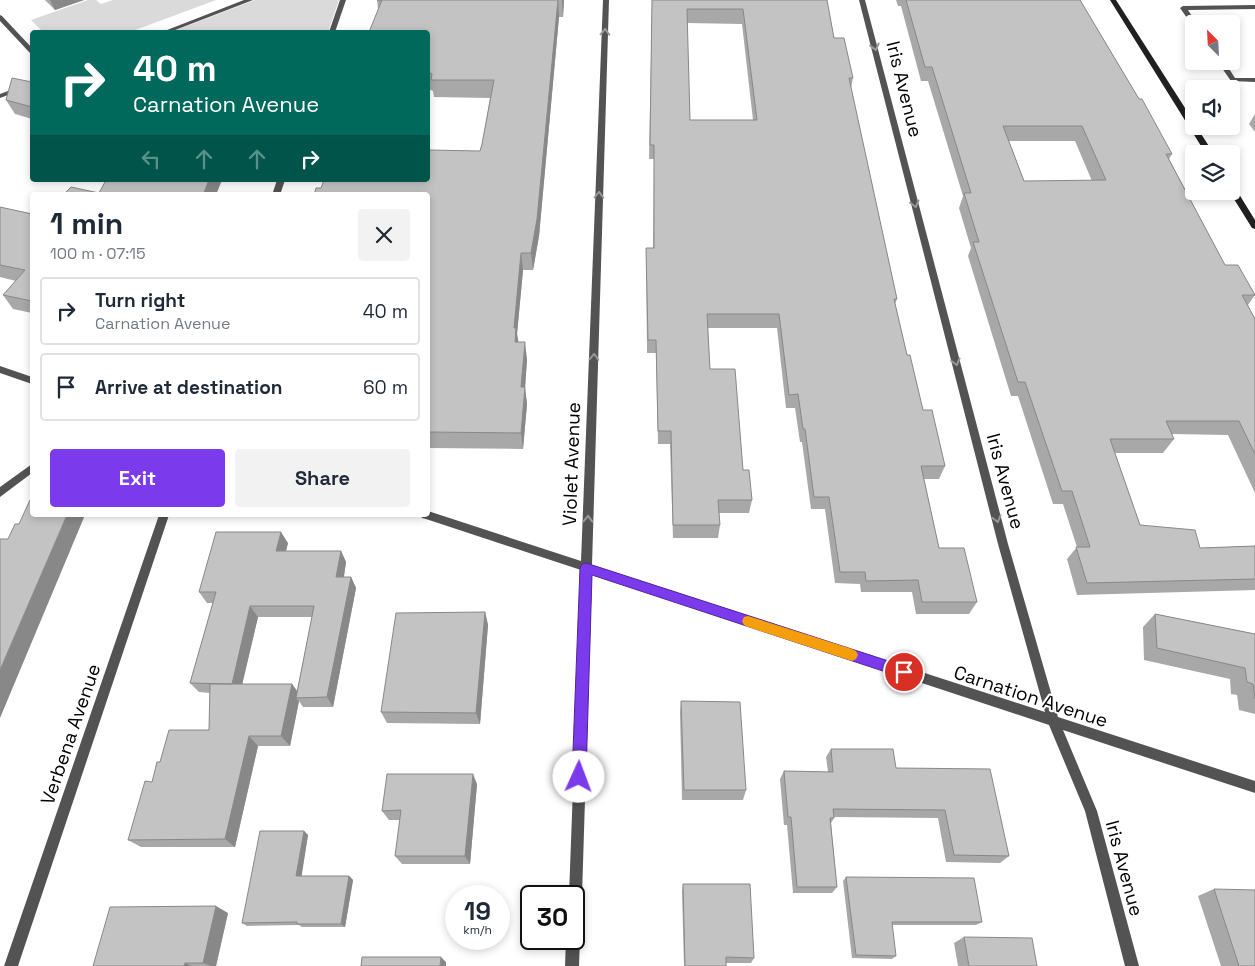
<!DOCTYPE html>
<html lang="en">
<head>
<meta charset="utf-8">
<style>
	:root { --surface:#fff; --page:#f2f2f3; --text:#1f2937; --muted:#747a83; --line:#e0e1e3; --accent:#7c3aed }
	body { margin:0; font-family:"Space Grotesk",sans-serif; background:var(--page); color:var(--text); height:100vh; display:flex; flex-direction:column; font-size:19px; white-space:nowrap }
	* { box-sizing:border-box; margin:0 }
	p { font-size:16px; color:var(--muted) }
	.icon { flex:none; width:28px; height:28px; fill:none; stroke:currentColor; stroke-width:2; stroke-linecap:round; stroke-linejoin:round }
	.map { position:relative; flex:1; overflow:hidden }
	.side { position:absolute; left:30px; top:192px; width:400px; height:325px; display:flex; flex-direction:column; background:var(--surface); border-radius:5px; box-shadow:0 2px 8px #0003 }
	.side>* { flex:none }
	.top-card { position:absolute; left:30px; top:30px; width:400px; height:152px; border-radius:5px; box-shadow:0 2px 8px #0003; background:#00695c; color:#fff; overflow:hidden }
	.needle { width:32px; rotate:336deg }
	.controls { position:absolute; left:1185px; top:15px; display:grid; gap:10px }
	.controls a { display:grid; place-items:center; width:55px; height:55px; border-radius:5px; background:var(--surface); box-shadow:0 2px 8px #0003; font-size:25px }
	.speed { position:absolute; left:445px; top:885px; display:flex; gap:10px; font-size:25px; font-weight:700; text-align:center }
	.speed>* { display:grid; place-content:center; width:65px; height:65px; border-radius:50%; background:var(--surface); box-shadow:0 2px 8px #0003; line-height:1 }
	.speed small { font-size:12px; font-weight:400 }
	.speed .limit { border:2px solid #111; border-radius:8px; background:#fff; color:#111 }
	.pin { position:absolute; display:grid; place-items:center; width:42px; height:42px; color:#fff; margin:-21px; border:2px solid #fff; border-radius:50%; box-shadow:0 1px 5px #0007 }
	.me { position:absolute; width:55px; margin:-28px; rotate:2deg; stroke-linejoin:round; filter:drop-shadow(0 0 4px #0008) }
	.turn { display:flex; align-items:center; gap:18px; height:105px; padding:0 20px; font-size:22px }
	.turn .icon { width:65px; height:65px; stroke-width:2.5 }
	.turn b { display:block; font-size:35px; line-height:42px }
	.lanes { display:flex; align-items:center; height:48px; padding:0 20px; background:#0003; justify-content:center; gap:25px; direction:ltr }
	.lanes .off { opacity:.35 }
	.round { display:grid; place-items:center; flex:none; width:52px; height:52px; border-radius:5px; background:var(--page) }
	.head { display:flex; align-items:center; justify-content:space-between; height:85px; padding:0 20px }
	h1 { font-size:30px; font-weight:600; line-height:38px }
	.button { display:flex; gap:10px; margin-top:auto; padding:10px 20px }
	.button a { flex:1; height:58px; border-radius:5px; background:var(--accent); color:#fff; font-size:20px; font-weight:600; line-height:58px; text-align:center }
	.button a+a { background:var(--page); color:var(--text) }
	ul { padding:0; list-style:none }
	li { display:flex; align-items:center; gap:15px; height:68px; margin:0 10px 8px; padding:0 10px; border:2px solid var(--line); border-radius:5px }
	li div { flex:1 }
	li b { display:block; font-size:19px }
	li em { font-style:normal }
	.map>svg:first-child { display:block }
	.green { fill:#dadada }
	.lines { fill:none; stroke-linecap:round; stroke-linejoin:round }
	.service { fill:#535353; fill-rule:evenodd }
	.minor { fill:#535353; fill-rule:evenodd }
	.secondary { fill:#202020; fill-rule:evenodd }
	.wall { fill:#a8a8a8; fill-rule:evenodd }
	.shaded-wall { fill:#888 }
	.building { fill:#c3c3c3; stroke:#888; fill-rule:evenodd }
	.oneway { stroke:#989898 }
	.route { fill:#7c3aed; stroke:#51269a }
	.slow { fill:#f59e0b }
	.labels { text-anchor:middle; stroke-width:4; stroke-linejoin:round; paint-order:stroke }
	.street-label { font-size:19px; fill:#000; stroke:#fff }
</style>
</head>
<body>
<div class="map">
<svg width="1255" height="966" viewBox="0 0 1255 966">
	<rect width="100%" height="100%" fill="#fff"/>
	<!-- green -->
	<path class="green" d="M88,0H96L101,4L113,0H216L130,32H43L31,20Z
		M255,0H339L328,32H171Z"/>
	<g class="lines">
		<!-- service -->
		<path class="service" d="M1255,5V9L1188,10L1197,24H1194V26L1192,25L1180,8L1183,6Z
			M1217,61H1224L1235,78H1255V82L1231,81Z"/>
		<!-- minor -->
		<path class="minor" d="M244,0H253L170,32H162Z
			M340,0H346L335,32H329Z
			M603,0H609L592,565L1045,712L998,544L859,0H865L1008,544L1058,717L1255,781V793L1063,730L1097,811L1139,966H1125L1085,811L1049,725L592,574L581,928L579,933L576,934L580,939L579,966H565L566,939H574V896H569L581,570L426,519L422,518L421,515H428V511L581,561Z
			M0,15L2,16L32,48V54L30,53L0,21Z
			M32,82V86L0,98V94Z
			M277,180H285L280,195H272Z
			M0,366L32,377V384L0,373Z
			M32,464V473L0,497V487Z
			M159,515H169L18,966H4Z"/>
		<!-- secondary -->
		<path class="secondary" d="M1110,0H1116L1194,122V126H1196L1214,154H1206Z
			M1231,186H1234L1255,220V229L1252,228L1229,191H1231Z"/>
	</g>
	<!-- wall -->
	<path class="wall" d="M45,0H84L55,10Z
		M377,0H564L563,17H559L539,236L533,270H523L517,334L518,342L527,359L525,388L527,404L523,449L428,448V195L321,188L480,151L482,144L490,98L434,97L433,91L428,89V32L378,9Z
		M652,0H827L834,38L853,78L851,88L897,299L895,304L907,355L923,410L945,466L939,479H924L939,548L977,602L969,614H916L912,592H861L860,584L835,583L825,509H811L802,442H800L795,408H786L777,328H708L710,369L743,470L752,500L749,513H719L720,525L718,538H673L670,444H658L656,353H647L646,248H653L654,159H649ZM687,23L742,24L753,120H690Z
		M896,0H1080L1172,154L1169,159L1225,265L1255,295L1248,305L1255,319V493L1228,435L1172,434L1174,439L1163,453H1115L1140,525L1200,548L1255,546V590L1077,595L1067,559L1077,547L1063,504H1053L1018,396H1011L968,256L971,248L959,208L963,196L928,81H921L901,6H898ZM1009,141H1075L1092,181H1024Z
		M32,82V119L15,114L6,100Z
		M1255,114V132L1249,124Z
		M0,207L32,214V313L13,309L3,295L16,281L0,277Z
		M288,543L286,551H341L346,562L344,577H351L356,588L333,707H303L299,701L290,746H258L235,847H141L128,840L160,762L209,730L210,693L199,692L190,683L213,603H207L199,592ZM258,617H312L297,691L292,684H242Z
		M485,612L488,625L480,724L387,723L381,712Z
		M1155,614L1255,634V714L1239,710L1237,695L1231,694L1230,679L1144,660L1143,627Z
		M681,701L746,790L743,800H682L680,712Z
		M831,749L896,768L1009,856L1000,863L946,862L938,818L834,817V818L831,823L837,887L832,893H793L787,825H784L780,779L784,771L828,772L826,757Z
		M477,784L470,864H402L395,856L400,820H389L382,811Z
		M304,831L308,835L301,876H349L353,880L345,927H302L299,925L247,926L242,923Z
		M846,877L982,922L976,925H892L896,956L892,959L852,958L843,881Z
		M683,884L754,958L751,963H726V966H684L682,891Z
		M1214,889L1255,966H1221L1198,896Z
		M228,913L216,966H93Z
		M964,937L1037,966H958L954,943Z"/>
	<!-- shaded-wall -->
	<path class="shaded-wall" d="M50,0H84L55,10Z
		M558,0L559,17L539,236L533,270L531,253Z
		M562,0H564L563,17Z
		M209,180H222L216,195H203Z
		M521,253L523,270L517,334L519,345L518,359L514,328Z
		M525,342L527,359L525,388L527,404L523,449L521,433V387Z
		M67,515H85L0,718V670Z
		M281,532L288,543L283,562L276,551Z
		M341,551L346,562L342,588L336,577Z
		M351,577L356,588L333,707L327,697Z
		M250,606L258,617L240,694L232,684Z
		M485,612L488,625L480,724L476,713Z
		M292,684L300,695L296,698L299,701L290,746L281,736Z
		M249,736L258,746L235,847L225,839Z
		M473,774L477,784L470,864L465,856Z
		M304,831L308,835L301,880L296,876Z
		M349,876L353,880L345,927L341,924Z
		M216,906L228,913L216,966H211L203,963Z
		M441,957L446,962V966H440Z
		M185,963L192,966H184Z"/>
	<!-- building -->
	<path class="building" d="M377,0H558L537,219L531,253H521L514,328H516L515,342H525L521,387H525L521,433L428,432V195H314L316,188H321L324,180H428V150L480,151L482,144L494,80H431L432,74L428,72V32H369L382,0Z
		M652,0H827L834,38H844L853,78H849L897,299H894L907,355H910L923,410H932L945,466H921L939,548H964L977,602H922L918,580L866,581L865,572H840L829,497H814L805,429H803L798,394L789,395L779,314H707L710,369H735L743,470H749L752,500H718L720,525H673L671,431H658L656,340H648L646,248H654V145H650ZM687,9H743L757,120H690Z
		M906,0H1080L1139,99H1142L1172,154H1166L1225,265H1238L1255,295H1242L1255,319V454L1239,421H1166L1174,439H1110L1140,525L1195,530L1200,548L1255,546V579L1087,583L1076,547H1090L1072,491H1062L1025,382H1018L973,242H979L964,193H971L932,67H925ZM1003,126H1082L1106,180L1024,181Z
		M12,78L32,82V107L6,100Z
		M106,180H209L203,195H63L71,187L99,193Z
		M0,207L32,214V301L3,295L25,270L0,265Z
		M30,500H32V515H67L0,670V539H8L15,524H19Z
		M216,532H281L276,551H341L336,577H351L327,697L296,698L314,606H250L232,684L190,683L216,592H199Z
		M485,612L476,713L381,712L396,613Z
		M1155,614L1255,634V699L1253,684L1247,682L1245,668L1157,648Z
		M210,684H292L281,736H249L225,839L128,840L145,781L152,782L157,762H160L169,730H209Z
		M681,701L740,702L746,790H684Z
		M831,749H893L896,768L990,769L1009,856L954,855L945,810L833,809L834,818H830L837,887H797L791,817H788L784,771L833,772Z
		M387,774H473L465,856H395L401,810L382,811Z
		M260,831H304L296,876H349L341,924H297V922L242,923Z
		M846,877L974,878L982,922H892L896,956L856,955Z
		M683,884H750L754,958L726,957V966H685Z
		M1214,889L1255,890V966H1239Z
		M216,906L203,963H185L184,966H93L110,907Z
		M964,937L1032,938L1037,966H969Z
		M362,957H441L440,966H361Z"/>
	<!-- one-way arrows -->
	<defs><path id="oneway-chevron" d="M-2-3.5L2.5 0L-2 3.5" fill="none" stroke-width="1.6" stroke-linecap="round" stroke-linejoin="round" transform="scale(1.25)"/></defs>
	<g class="oneway">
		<use href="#oneway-chevron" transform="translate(605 32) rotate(-88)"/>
		<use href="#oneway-chevron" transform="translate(875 47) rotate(76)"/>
		<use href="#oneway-chevron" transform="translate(599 195) rotate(-88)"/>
		<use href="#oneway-chevron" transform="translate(915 204) rotate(75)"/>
		<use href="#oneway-chevron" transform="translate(594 357) rotate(-88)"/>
		<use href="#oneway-chevron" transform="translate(956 362) rotate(75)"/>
		<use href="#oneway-chevron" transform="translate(588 519) rotate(-88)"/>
		<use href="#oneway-chevron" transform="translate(997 519) rotate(75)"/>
	</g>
	<!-- route -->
	<path class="route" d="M586,563L904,666L908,668L910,672L908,677L904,678L592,575L586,777L584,782L579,784L574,782L572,777L580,568L582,564Z"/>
	<!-- slow -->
	<path class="slow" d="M748,616L852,649L856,651L858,655L856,659L852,661L748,627L744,625L742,621L744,617Z"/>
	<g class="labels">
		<!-- street labels -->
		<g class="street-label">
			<text transform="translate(905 89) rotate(76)" y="7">Iris Avenue</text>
			<text transform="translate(571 464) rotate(-88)" y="7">Violet Avenue</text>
			<text transform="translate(1006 481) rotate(75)" y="7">Iris Avenue</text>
			<text transform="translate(1031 696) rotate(18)" y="7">Carnation Avenue</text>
			<text transform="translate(70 734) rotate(-71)" y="7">Verbena Avenue</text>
			<text transform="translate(1125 868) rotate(75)" y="7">Iris Avenue</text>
		</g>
	</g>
</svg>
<div class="controls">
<a><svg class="needle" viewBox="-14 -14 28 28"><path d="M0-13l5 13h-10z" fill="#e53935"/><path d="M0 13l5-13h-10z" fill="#747a83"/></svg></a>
<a><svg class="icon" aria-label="sound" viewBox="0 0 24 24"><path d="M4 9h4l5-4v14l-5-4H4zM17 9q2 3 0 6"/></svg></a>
<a><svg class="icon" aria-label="layers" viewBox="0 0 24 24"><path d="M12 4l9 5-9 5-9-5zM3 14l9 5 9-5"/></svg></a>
</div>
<div class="speed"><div>19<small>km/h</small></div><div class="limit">30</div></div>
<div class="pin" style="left:904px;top:672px;background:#d93025"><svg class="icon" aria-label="arrive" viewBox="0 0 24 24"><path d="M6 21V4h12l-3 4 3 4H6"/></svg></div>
<svg class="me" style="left:579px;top:777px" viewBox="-20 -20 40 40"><circle r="19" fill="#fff"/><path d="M0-13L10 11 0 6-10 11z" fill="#7c3aed"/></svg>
<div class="top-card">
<div class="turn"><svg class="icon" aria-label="right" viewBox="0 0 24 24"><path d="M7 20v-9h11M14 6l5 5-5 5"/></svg><div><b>40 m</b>Carnation Avenue</div></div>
<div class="lanes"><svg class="icon off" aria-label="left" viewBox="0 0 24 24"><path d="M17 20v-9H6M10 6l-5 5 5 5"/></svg><svg class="icon off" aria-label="ahead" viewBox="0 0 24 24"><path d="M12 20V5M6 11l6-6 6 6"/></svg><svg class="icon off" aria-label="ahead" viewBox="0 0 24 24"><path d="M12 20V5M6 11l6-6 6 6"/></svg><svg class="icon" aria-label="right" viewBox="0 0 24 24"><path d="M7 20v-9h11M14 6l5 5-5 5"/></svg></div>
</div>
<section class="side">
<div class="head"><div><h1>1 min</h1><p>100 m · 07:15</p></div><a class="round"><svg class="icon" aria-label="close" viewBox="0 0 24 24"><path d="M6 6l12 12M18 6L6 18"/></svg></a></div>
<ul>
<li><svg class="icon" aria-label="right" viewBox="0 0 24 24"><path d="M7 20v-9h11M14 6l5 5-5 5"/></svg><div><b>Turn right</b><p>Carnation Avenue</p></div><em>40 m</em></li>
<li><svg class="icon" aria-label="arrive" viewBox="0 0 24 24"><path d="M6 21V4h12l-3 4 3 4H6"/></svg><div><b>Arrive at destination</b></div><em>60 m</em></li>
</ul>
<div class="button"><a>Exit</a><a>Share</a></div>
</section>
</div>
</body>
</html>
